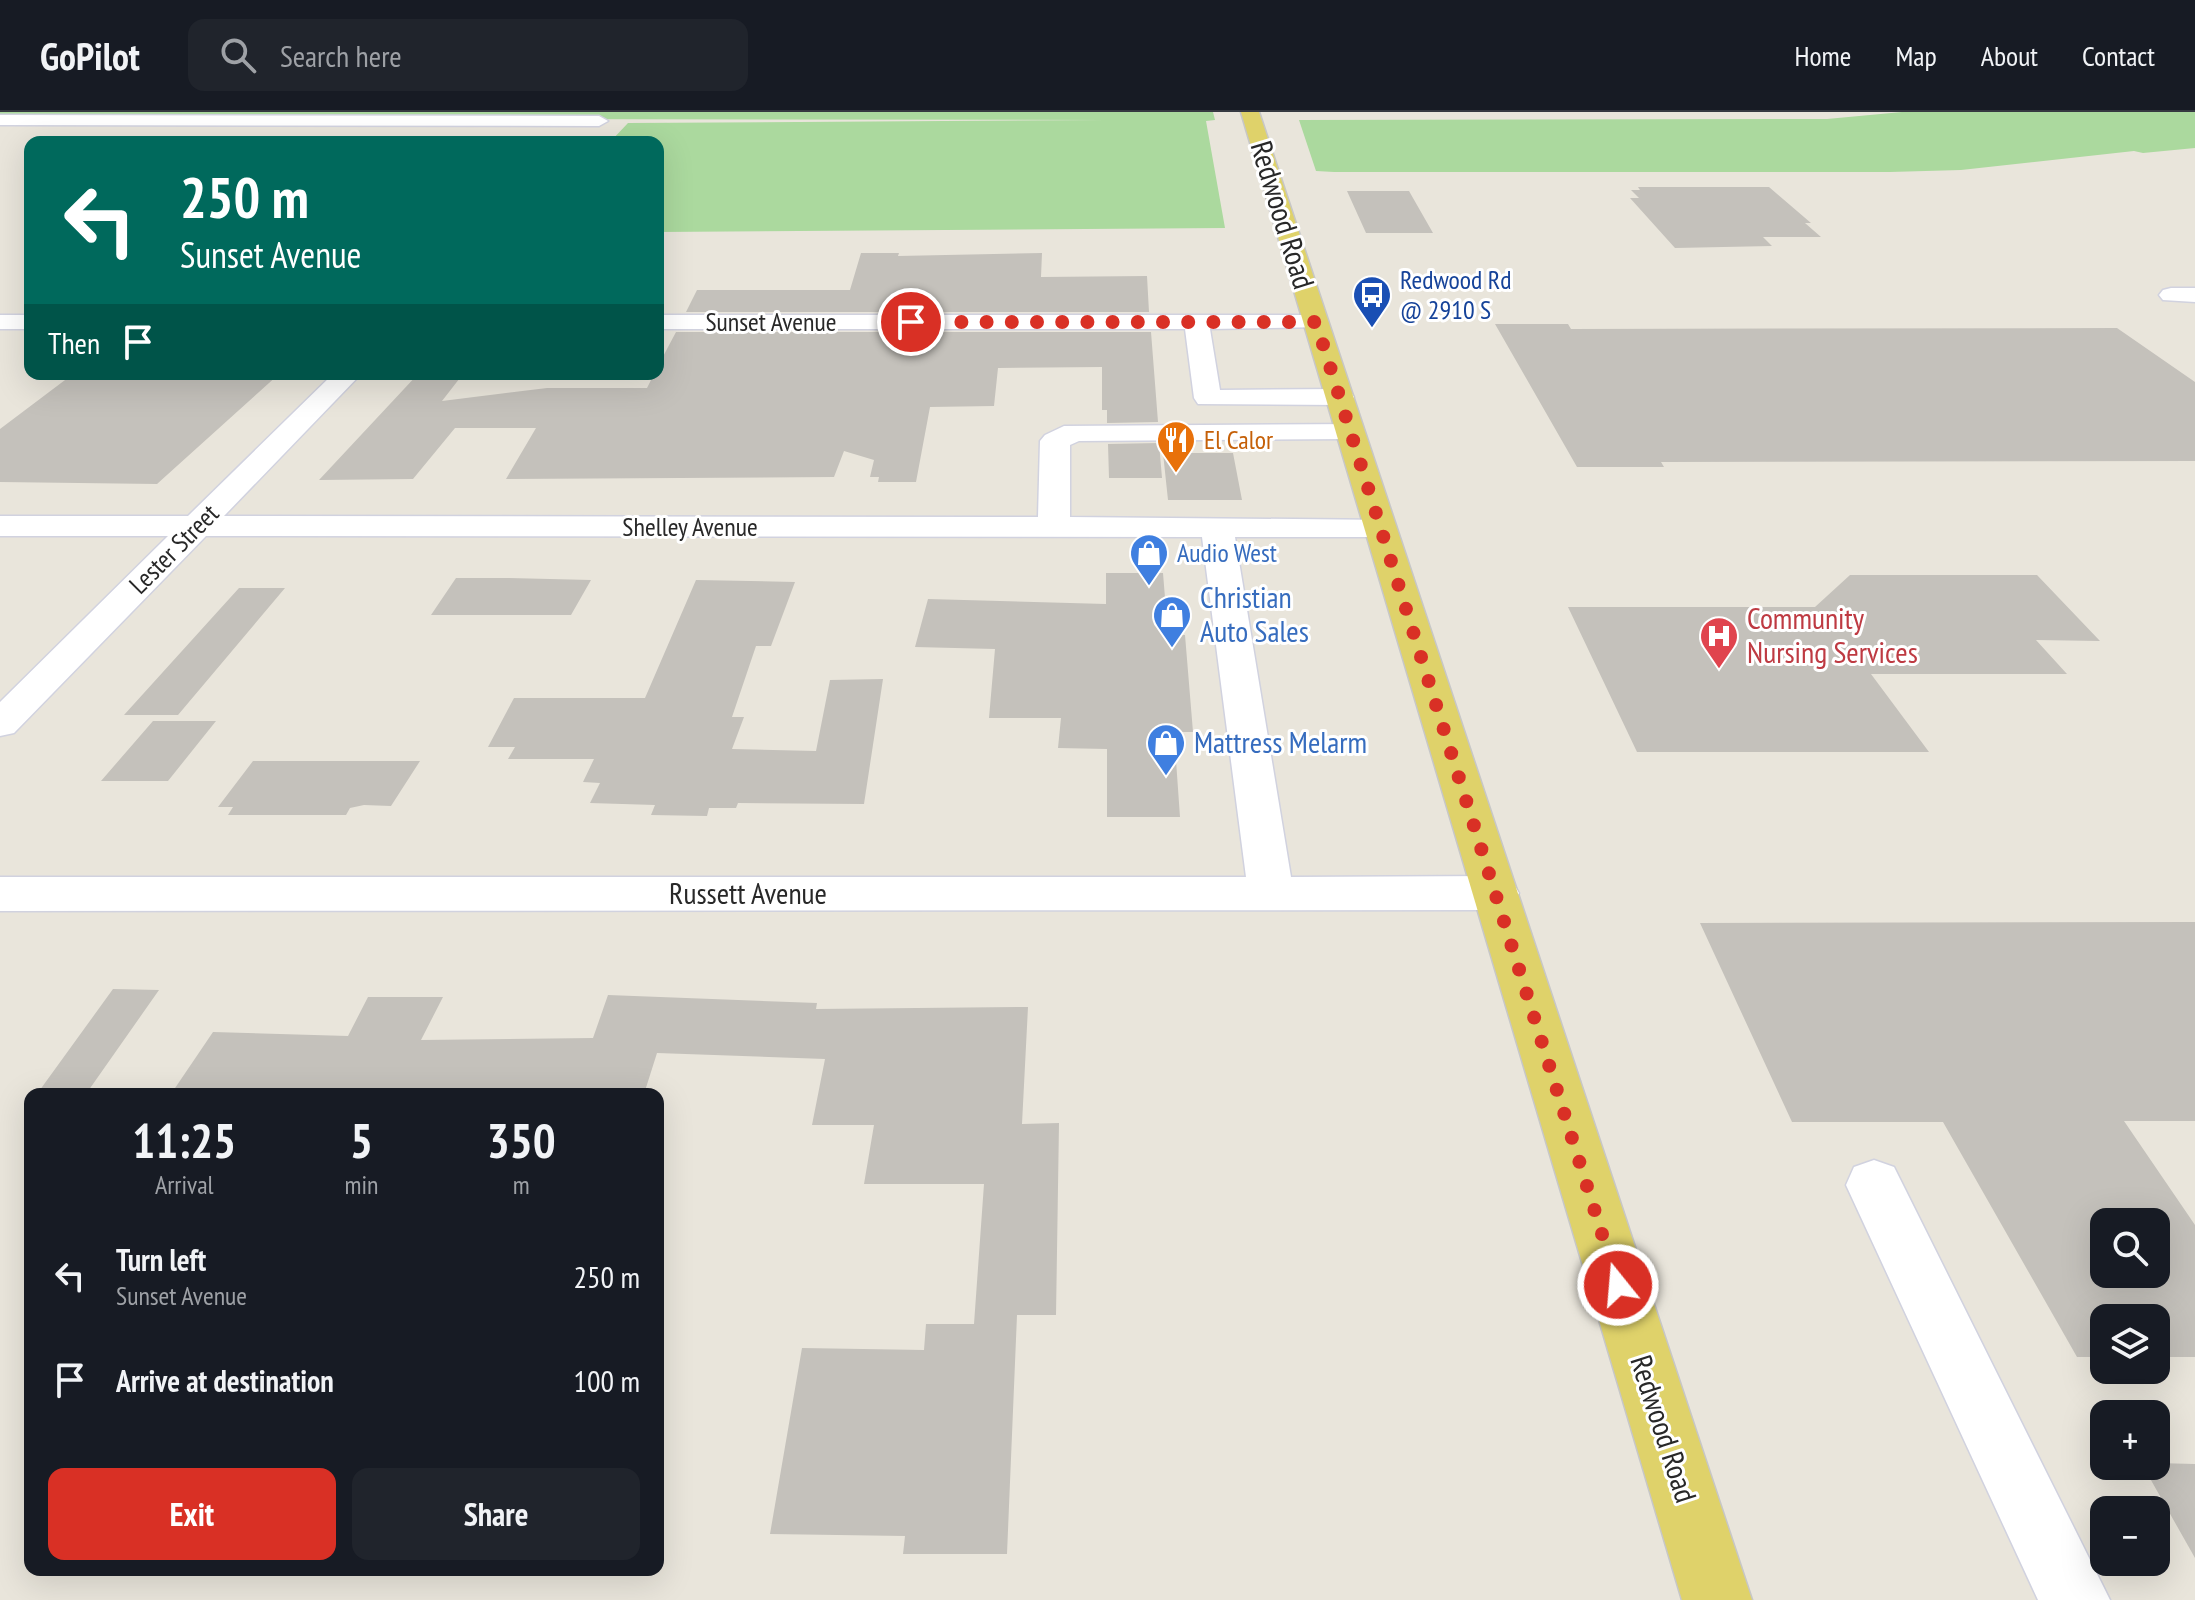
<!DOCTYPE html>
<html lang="en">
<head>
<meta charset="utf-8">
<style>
	:root { --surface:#171b24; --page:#20242c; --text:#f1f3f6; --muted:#9ea1a6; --line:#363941; --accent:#d93025 }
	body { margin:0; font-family:"PT Sans Narrow",sans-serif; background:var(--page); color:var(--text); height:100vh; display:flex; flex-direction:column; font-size:30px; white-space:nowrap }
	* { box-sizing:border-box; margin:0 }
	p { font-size:26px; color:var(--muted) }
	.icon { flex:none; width:44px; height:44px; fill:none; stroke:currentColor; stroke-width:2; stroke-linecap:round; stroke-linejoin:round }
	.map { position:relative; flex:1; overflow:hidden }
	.side { position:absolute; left:24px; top:976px; width:640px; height:488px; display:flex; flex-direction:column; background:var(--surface); border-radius:16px; box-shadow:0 8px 32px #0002 }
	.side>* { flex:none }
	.guide { position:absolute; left:24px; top:24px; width:640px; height:244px; border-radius:16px; box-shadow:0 8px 32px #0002; background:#00695c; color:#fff; overflow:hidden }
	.tools { position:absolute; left:2090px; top:1096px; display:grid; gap:16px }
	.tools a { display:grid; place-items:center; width:80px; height:80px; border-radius:16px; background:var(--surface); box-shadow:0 8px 32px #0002; font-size:40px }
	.pin { position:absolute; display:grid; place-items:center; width:68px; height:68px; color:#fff; margin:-34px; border:4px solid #fff; border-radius:50%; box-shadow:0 2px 8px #0007 }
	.me { position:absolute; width:88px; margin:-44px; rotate:343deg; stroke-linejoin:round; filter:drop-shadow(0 0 6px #0008) }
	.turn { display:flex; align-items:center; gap:28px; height:168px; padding:0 24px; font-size:36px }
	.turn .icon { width:104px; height:104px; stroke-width:2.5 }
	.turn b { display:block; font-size:56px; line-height:68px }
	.then { display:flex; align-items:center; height:76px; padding:0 24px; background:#0003; gap:16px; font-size:30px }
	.eta { display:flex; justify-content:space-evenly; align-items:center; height:136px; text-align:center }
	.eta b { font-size:48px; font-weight:800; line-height:56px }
	.cta { display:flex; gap:16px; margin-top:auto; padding:16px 24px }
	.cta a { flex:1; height:92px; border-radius:16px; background:var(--accent); color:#fff; font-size:32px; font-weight:800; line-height:92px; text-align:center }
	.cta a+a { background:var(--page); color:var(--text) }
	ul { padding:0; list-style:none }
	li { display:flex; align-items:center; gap:24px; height:104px; padding:0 24px }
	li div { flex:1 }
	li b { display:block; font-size:30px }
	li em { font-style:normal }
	header { display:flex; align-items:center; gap:48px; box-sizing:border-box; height:112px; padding:0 40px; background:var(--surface); border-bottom:2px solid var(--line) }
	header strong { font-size:38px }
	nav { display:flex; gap:44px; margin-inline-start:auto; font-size:28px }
	.search { width:560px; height:72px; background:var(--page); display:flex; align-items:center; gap:20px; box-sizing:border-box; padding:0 28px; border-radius:16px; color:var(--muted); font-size:30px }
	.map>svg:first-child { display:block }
	.green { fill:#abd99e }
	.building { fill:#c4c1bb; fill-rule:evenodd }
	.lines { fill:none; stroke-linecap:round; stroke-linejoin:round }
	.minor-casing { stroke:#d1d2df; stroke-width:3 }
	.major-casing { stroke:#c7c7c7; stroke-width:3 }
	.minor { fill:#fff; fill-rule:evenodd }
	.major { fill:#dfd26a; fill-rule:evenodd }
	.route { stroke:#d93025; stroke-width:14; stroke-dasharray:0 25.2 }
	.labels { text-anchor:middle; stroke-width:6; stroke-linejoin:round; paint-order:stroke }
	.far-transit-label { font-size:26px; fill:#164399; stroke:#fff; text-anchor:start }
	.far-street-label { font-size:26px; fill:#282828; stroke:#fff }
	.far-food-label { font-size:26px; fill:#c56008; stroke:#fff; text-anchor:start }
	.far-shop-label { font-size:26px; fill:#366cbe; stroke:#fff; text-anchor:start }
	.street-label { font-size:30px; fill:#282828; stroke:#fff }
	.shop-label { font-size:30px; fill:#366cbe; stroke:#fff; text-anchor:start }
	.health-label { font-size:30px; fill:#be3a42; stroke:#fff; text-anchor:start }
</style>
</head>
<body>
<header>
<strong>GoPilot</strong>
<div class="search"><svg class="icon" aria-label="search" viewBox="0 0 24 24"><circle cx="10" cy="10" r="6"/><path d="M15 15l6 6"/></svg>Search here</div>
<nav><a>Home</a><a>Map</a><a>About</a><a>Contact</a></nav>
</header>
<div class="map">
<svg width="2195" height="1488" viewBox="0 0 2195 1488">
	<rect width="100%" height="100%" fill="#e9e5db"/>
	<!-- green -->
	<path class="green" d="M0,0H1213L1215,8L1206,9L1225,116L658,120V30H610L628,11L1107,8L0,6Z
		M1902,0H2195V36L2143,41L2134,39L1961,58L1890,60H1334L1316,59L1299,8L1827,7Z"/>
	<!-- building -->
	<path class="building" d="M1638,75H1769L1811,111H1805L1821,125H1763L1772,134L1675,136L1630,86H1639L1631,78H1640Z
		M1347,79H1409L1433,121H1366Z
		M861,141H899L898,144L1042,141L1041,165L1147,164L1149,200H686L697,178H850Z
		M1495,212H1568L1571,217L2117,216L2195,270V349L1661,350L1664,355H1577Z
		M676,220H1151L1158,310L1107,311V298H1102V255L998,256L994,294L930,295L916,370H878L879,365H870L874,348L844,339L834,365L506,367L536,316H455L413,367L319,368L418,262H463L442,289L547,276H647L654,262H658V254Z
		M73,262H279L157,372L0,370V317Z
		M1159,331L1162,366H1109L1108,332Z
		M1163,341H1233L1242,388H1168Z
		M1106,461H1163L1168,523H1185L1193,620H1174L1180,705H1107V637L1058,636L1061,606H989L995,537L915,535L928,487L1106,492Z
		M1850,463H2037L2100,529L2036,528L2067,562H1871L1929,640H1637L1568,495H1815Z
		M456,466H509L591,468L571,503H431Z
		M696,468L795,470L771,534H756L732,605H744L732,637L816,639L830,568L883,567L864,692L738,691L736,696H709L707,704L651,703L655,693L590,691L600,671L583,670L594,647H508L515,635H488L514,586H645Z
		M239,476H285L178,603H124Z
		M153,609H216L168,669H101Z
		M253,649H420L391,694L364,693L350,696L346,703H228L233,695H218Z
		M2195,810V1009H2124L2195,1113V1245H2156V1206H2104V1245H2077L1943,1010H1792L1700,811ZM2104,1110H2156V1162H2104Z
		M113,877L159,878L86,982H37Z
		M608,883L817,891L816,897L1028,895L1022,1012L1059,1011L1056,1203H1017L1007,1442H903L905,1424L770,1422L802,1236L924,1238L926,1212H974L984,1072H864L874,1013H812L825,947L657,941L644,982H171L213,920L348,924L368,885H443L421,928L593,926Z
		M2156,1351L2195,1352V1446L2143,1354Z"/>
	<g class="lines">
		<defs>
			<path id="minor" d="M0,3L599,4L608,9L599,14L0,13Z
				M2171,176H2195V190L2163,188L2159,183L2163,178Z
				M0,203H30V217H0Z
				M658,203H1316L1328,210L1325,215L1210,217L1220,278L1340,277L1350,279L1354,285L1350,291L1340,293L1198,292L1194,286L1185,217H658Z
				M333,262H361L224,404L1038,405L1040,329L1045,323L1064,314L1360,312L1364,318L1360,324L1350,327L1079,329L1070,333V405L1391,408L1396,415L1391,422L1380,425H1235L1291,765L1496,764L1512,769L1519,781L1512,793L1496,798L0,799V765H1246L1202,425L206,424L14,621L0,624V590L168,424H0V404H188Z
				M1874,1048L1894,1055L2110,1488H2038L1846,1073L1854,1055Z"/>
			<path id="major" d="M1241,0H1259L1752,1488H1682Z"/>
		</defs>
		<!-- minor casing -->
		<use href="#minor" class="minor-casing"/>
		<!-- major casing -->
		<use href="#major" class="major-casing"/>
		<!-- minor -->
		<use href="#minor" class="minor"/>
		<!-- major -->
		<use href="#major" class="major"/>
	</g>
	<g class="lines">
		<!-- route -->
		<path class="route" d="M911,210H1316L1618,1173"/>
	</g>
	<!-- icons -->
	<defs>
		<symbol id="bus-pin" viewBox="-11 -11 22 30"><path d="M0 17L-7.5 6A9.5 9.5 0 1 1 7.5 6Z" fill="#1a4fb4" stroke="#fff"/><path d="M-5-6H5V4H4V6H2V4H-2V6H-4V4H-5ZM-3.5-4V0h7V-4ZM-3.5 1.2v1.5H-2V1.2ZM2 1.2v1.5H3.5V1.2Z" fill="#fff"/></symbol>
		<symbol id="restaurant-pin" viewBox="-11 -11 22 30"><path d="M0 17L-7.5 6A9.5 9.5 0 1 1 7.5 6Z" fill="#e8710a" stroke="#fff"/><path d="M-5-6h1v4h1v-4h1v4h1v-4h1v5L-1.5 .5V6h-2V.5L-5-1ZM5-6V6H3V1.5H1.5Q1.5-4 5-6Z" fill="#fff"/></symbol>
		<symbol id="shop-pin" viewBox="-11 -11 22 30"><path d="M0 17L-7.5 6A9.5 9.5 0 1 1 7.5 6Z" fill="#3f7fe0" stroke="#fff"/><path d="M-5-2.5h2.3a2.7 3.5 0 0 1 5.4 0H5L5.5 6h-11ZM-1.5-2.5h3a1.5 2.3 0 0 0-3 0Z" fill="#fff"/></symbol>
		<symbol id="hospital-pin" viewBox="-11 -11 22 30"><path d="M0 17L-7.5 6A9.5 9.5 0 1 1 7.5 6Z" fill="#e0444e" stroke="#fff"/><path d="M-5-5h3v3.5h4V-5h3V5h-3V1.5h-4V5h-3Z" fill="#fff"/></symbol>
	</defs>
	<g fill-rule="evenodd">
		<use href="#bus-pin" x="1350" y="161" width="44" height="60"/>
		<use href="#restaurant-pin" x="1154" y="306" width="44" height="60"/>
		<use href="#shop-pin" x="1127" y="419" width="44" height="60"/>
		<use href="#shop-pin" x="1150" y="481" width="44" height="60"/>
		<use href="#hospital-pin" x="1697" y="502" width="44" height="60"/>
		<use href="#shop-pin" x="1144" y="609" width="44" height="60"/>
	</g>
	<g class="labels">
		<!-- far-transit labels -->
		<g class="far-transit-label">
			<text x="1400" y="177">Redwood Rd<tspan x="1400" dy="30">@ 2910 S</tspan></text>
		</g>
		<!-- far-street labels -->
		<g class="far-street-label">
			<text x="771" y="219">Sunset Avenue</text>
			<text x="690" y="424">Shelley Avenue</text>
			<text transform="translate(174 437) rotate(-45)" y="9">Lester Street</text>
		</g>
		<!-- far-food labels -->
		<g class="far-food-label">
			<text x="1204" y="337">El Calor</text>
		</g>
		<!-- far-shop labels -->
		<g class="far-shop-label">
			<text x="1177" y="450">Audio West</text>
		</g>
		<!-- street labels -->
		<g class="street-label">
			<text transform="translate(1282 103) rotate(73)" y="10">Redwood Road</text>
			<text x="748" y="792">Russett Avenue</text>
			<text transform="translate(1663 1317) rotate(72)" y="10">Redwood Road</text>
		</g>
		<!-- shop labels -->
		<g class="shop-label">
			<text x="1200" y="496">Christian<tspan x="1200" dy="34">Auto Sales</tspan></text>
			<text x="1194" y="641">Mattress Melarm</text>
		</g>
		<!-- health labels -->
		<g class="health-label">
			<text x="1747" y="517">Community<tspan x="1747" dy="34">Nursing Services</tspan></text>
		</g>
	</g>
</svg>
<div class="tools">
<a><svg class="icon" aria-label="search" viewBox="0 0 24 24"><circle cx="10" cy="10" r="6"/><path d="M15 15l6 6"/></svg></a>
<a><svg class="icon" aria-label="layers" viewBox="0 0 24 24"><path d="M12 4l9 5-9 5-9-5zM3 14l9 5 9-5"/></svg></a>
<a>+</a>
<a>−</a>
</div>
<div class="pin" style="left:911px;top:210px;background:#d93025"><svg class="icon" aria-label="arrive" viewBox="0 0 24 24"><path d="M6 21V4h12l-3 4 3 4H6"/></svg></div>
<svg class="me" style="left:1618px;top:1173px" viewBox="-20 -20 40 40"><circle r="17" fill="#d93025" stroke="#fff" stroke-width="3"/><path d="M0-11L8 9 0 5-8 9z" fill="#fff"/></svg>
<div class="guide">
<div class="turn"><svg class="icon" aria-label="left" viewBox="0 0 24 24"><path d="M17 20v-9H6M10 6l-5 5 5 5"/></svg><div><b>250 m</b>Sunset Avenue</div></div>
<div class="then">Then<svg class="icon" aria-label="arrive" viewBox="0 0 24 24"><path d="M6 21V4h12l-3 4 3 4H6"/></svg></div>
</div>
<section class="side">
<div class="eta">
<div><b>11:25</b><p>Arrival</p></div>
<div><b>5</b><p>min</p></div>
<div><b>350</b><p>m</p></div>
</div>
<ul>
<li><svg class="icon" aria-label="left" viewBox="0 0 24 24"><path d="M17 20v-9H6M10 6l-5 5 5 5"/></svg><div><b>Turn left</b><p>Sunset Avenue</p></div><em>250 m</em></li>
<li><svg class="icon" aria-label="arrive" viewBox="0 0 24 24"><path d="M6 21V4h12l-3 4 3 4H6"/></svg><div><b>Arrive at destination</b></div><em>100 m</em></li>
</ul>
<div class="cta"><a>Exit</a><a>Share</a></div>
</section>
</div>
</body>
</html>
